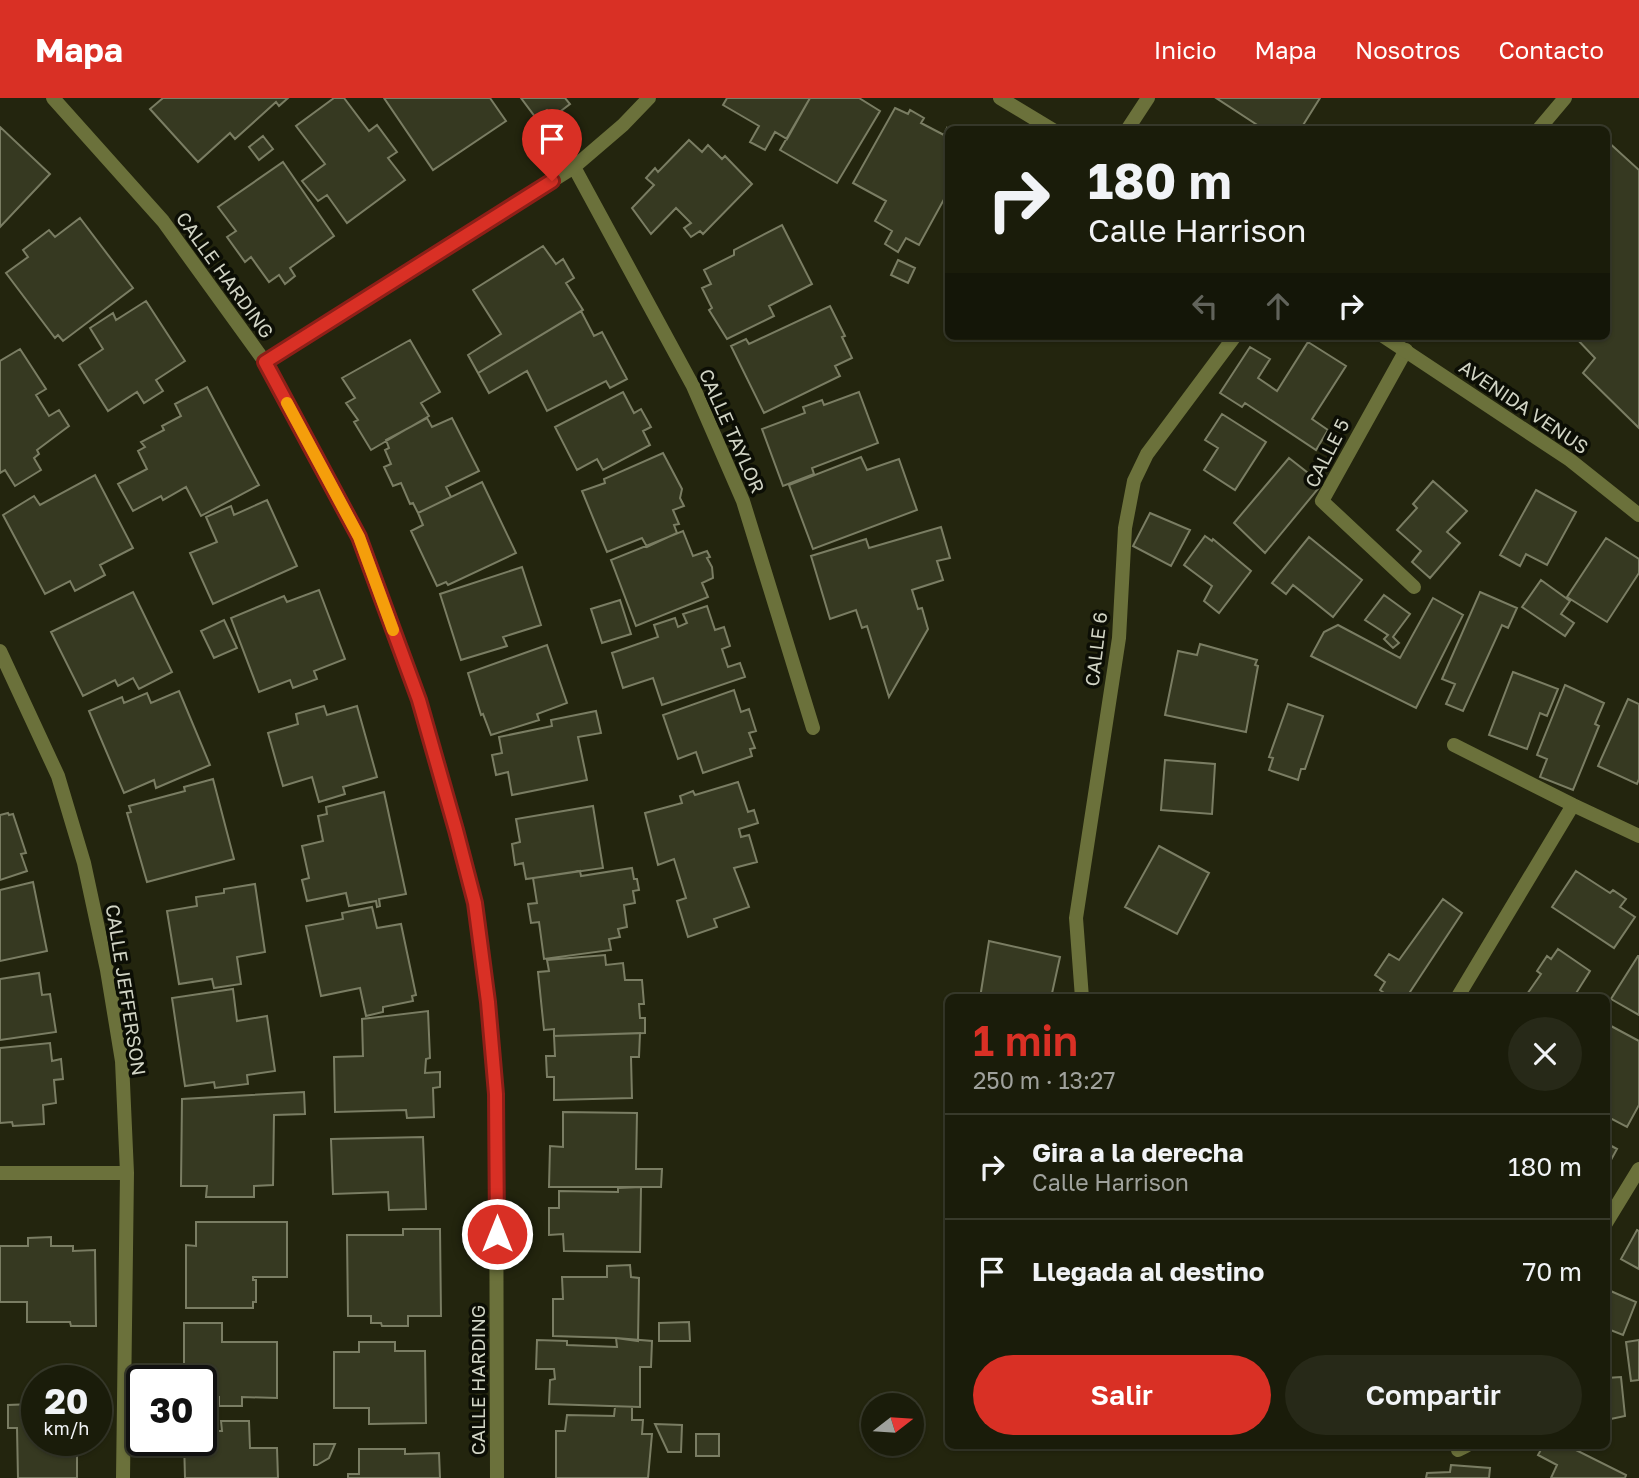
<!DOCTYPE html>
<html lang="es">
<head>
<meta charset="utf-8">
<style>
	:root { --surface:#1a1c0a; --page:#272918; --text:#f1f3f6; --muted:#9fa19c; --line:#383a2b; --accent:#d93025 }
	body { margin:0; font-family:"Golos Text",sans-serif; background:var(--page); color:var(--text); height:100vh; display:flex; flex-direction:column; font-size:26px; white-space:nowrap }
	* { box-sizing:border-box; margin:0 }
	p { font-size:23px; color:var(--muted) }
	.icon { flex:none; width:38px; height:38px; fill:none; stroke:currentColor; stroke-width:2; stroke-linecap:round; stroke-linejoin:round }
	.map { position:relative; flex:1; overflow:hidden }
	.sheet { position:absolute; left:945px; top:896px; width:665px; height:455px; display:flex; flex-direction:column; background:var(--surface); border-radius:10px; box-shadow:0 2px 5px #0004,0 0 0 2px var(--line) }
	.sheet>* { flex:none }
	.guide { position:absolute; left:945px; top:28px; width:665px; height:214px; border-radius:10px; box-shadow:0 2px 5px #0004,0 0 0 2px var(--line); background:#1a1c0a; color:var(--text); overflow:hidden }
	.needle { width:46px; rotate:73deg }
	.controls { position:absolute; left:861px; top:1295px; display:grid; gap:14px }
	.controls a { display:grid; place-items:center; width:63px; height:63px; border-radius:50%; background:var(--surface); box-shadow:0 2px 5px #0004,0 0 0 2px var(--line); font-size:35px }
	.speed { position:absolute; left:21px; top:1267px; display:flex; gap:14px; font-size:35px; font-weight:700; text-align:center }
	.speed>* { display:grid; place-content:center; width:91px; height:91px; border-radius:50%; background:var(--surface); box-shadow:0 2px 5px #0004,0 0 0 2px var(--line); line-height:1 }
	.speed small { font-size:18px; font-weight:400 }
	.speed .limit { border:4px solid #111; border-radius:10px; background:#fff; color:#111 }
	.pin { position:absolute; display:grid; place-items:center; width:60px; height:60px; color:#fff; margin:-72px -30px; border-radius:50% 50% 50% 0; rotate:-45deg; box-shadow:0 0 7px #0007 }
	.pin .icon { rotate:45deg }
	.me { position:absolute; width:77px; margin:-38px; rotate:0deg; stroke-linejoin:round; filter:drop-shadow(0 0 5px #0008) }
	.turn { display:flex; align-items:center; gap:24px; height:147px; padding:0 28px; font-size:32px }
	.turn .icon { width:91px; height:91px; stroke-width:2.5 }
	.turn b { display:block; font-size:49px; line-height:60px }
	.lanes { display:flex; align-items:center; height:66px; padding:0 28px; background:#0003; justify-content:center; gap:35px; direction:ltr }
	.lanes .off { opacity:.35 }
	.round { display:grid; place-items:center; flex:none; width:74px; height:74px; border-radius:37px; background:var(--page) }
	.headline { display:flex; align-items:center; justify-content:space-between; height:119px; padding:0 28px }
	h1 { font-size:42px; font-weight:600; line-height:52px; color:var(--accent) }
	.cta { display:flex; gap:14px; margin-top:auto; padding:14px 28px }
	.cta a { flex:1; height:80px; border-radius:42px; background:var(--accent); color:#fff; font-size:28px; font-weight:600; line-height:80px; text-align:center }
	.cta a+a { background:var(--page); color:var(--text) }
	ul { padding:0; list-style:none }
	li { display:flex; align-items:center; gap:21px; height:105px; padding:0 28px; border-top:2px solid var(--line) }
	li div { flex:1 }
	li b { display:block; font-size:26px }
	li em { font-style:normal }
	header { display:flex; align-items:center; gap:42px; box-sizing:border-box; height:98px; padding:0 35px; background:var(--accent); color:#fff }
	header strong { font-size:33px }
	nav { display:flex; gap:38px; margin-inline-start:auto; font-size:24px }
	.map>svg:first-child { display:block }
	.building { fill:#363921; stroke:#7a7d63; stroke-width:2 }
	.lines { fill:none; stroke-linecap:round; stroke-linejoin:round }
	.service { stroke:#6b713b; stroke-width:14 }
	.minor { stroke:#6b713b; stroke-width:14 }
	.tertiary { stroke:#6b713b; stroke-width:14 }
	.route-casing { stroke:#8d1f18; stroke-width:18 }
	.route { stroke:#d93025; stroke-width:12 }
	.slow { stroke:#f59e0b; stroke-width:12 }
	.labels { text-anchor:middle; stroke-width:7; stroke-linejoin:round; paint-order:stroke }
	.street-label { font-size:19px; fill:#d1d4c5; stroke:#0c0e05 }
</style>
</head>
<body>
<header>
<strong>Mapa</strong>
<nav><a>Inicio</a><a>Mapa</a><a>Nosotros</a><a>Contacto</a></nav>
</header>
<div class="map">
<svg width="1639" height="1380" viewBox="0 0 1639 1380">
	<rect width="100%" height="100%" fill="#23250e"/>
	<!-- building -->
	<path class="building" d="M163,0H288L279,8L276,4L235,41L230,35L198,64L150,11Z
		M334,0H344L369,33L377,27L397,54L388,60L405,82L347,125L327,97L318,103L302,83L325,66L296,28Z
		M384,0H490L506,23L433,72Z
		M521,0H565L570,6L553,19L547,12L536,20Z
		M727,0H810L787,41L775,34L765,52L750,44L759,28L723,7Z
		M810,0H859L880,13L837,85L780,52Z
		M1216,0H1320L1300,32H1265Z
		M895,10L908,16L910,12L924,20L921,25L944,37L947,30L949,32L948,94L919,147L906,140L898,154L885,146L892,133L875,123L886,103L853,85Z
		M0,29L50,76L0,129Z
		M263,38L273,51L259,62L249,49Z
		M689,42L702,54L708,47L722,61L725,58L752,86L703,136L700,133L691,139L684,130L691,125L676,110L651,136L632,110L654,87L646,80L655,70L658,74Z
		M1606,42L1639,72V330L1583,275L1595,260L1574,238H1606Z
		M283,64L334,138L290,170L295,178L285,186L279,177L269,184L251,159L245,164L227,139L236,133L218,109Z
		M80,120L133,190L63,243L58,237L55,240L6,175L28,159L23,152L49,132L55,139Z
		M782,127L812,186L769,208L774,218L727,241L709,212L712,210L702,190L711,186L704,172L734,157V152Z
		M543,148L556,166L563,161L574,180L566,185L583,212L478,275L468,257L501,236L473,192Z
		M898,162L915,170L908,185L891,177Z
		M146,203L185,263L156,282L163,293L144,305L137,294L108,313L79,267L103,251L90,230L113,215L116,222Z
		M830,208L845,238L842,239L852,260L835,268L840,278L764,315L731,248L746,241L749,246Z
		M581,213L594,238L602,234L627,281L610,290L606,283L547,313L527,273L489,295L478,275Z
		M410,242L440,294L421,305L429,318L371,352L354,324L358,322L346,305L355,300L342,280Z
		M1308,244L1346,268L1312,321L1328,332L1316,352L1245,305L1242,309L1220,295L1250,249L1270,261L1258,280L1277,293Z
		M20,251L46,291L36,297L49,318L59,312L69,328L37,352L39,356L34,360L41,372L15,388L5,372L0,375V263Z
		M207,289L259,387L201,418L186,389L163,402L161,398L133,413L118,386L147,371L138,353L145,349L141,344L164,332L162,328L181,318L175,306Z
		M623,294L634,315L641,311L651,329L643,333L650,347L603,372L597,361L577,372L555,329Z
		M859,294L878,345L812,370L814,376L783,388L762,331L805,315L803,309L822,302L824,307Z
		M1222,316L1266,344L1235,392L1204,372L1218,350L1205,342Z
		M427,320L432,329L452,320L479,373L446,389L451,399L418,415L413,405L410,406L401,385L393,388L384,369L391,366L385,352L389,350L386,342Z
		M663,355L682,391L680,400L684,408L673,412L679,426L674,427L677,435L647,449L642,440L607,454L582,393L605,385L604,381Z
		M861,359L867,372L899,361L917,412L813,451L789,387Z
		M1289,360L1322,386L1265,455L1234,425Z
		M95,377L133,450L100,467L105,477L75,493L70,483L45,496L3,417L34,398L40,407Z
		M1433,383L1467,413L1447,434L1460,445L1430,480L1412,464L1421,453L1397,432L1417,410L1413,406Z
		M482,384L516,455L448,487L446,484L437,488L411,433L423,427L418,415Z
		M1536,392L1576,414L1547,467L1526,456L1520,468L1500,457Z
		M267,402L297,468L213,506L190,455L217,444L206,419L231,408L234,417Z
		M1150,415L1190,432L1171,468L1133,448Z
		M941,429L950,460L937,463L943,482L912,492L918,511L922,510L928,531L889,599L867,528L862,530L856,512L830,521L811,458L866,441L869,450Z
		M683,433L693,458L707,453L710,459L707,460L712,469L713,480L702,485L708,499L636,528L611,462Z
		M1205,438L1212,443L1213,441L1251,473L1219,515L1204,503L1212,488L1184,467Z
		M1309,439L1362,482L1333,519L1293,487L1286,496L1272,485Z
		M1606,440L1639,461V475L1607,524L1567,499Z
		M522,469L541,527L503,539L507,548L461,562L440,496Z
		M1541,482L1570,503L1561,516L1574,525L1565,538L1522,509Z
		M319,492L345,561L314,573L317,581L293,590L290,582L259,594L231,520L284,498L287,504Z
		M133,494L172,574L139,591L133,580L118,588L115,582L83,598L51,534Z
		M1480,494L1517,510L1508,530L1502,527L1463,613L1446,606L1455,586L1442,581Z
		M1384,497L1410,516L1393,539L1399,545L1393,550L1384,541L1388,537L1365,522Z
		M1433,500L1463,517L1416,610L1311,558L1324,534L1338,527L1400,560Z
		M620,502L631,536L602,545L591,511Z
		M707,508L715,532L724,529L730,548L722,551L728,569L740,565L745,579L662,607L653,580L623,590L612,555L658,539L654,527L675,520L678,529L687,525L683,516Z
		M224,522L237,550L214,560L201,533Z
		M1200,546L1257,562L1255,567L1258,568L1246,634L1165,617L1178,553L1197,557Z
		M547,547L567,605L537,616L539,622L491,637L483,616L481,617L468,575Z
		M1513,574L1558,591L1547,618L1540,615L1527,651L1489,637Z
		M1565,587L1604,605L1595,626L1599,628L1573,692L1540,679L1547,661L1537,657Z
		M734,592L741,614L749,611L756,633L749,635L755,650L750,651L752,658L703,675L696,654L678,661L663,617Z
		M179,593L210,667L156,690L154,682L124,695L89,613L122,599L124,605L147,595L151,605Z
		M1628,601L1639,606V681L1637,686L1598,668Z
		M1288,606L1323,618L1305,671H1301L1298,682L1269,672L1273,660L1269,659Z
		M324,608L327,617L357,608L377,679L343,689L345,696L319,704L312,679L283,688L268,635L298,626L296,616Z
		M596,613L601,635L578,639L587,682L512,697L508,674L496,677L492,657L502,655L499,639L552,628L551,622Z
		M1165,662L1215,666L1212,716L1161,712Z
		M213,681L234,761L147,784L127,715L131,714L129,708L185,693L184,689Z
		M738,684L748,714L754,712L758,725L739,731L741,739L749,737L757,764L734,770L749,809L714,821L717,829L688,839L677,803L686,800L674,761L658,767L645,715L682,705L680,698L693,693L695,697Z
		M384,694L406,796L379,801L380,808L377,809L376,803L349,808L346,795L307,803L302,782L309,780L302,748L323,743L318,718L327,716L326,709Z
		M593,708L603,770L526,781L523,765L515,767L512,746L520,744L516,721Z
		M8,715L9,717L13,716L26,755L21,756L27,773L0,782V717Z
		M1159,748L1209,775L1177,836L1125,809Z
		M632,770L634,781H637L639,792L633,793L635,805L624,807L627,829L618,831L620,839L609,841L611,852L544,861L539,824L531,825L528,806L537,805L533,780L580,773L581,778Z
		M1576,773L1610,795L1613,792L1626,801L1620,809L1635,819L1614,850L1552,809Z
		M33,784L47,853L0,863V792Z
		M255,786L265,854L237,859L241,886L214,890L212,881L179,886L167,813L197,808L196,799L224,795V791Z
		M1443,801L1462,815L1406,900H1391L1380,892L1385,884L1375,877L1389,856L1399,862Z
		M372,809L377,830L401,826L416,897L412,898L413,903L383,909V914L366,918L360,890L321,898L306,828L343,821L342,815Z
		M989,843L1060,859L1051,900H980Z
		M1558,851L1590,873L1573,900L1525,899L1541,876L1537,873L1547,858L1551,861Z
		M605,857L606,867L623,865L625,882H642L644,906H639L640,920H645V935L554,938V931L544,932L538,874L549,873L547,862Z
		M1638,858H1639V917L1611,901Z
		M39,875L42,897L50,896L56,934L0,942V881Z
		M233,891L237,923L267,918L275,973L247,977L248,986L215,990L214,984L185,988L172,900Z
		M428,913L430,960L426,961L425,975L440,974V989L433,990L434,1019L407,1020L406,1012L335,1014L334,959L363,958L362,921Z
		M1611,928L1639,943V1007L1627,1029L1606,1018V937Z
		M640,935L639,959H631L632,1000L554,1002V979H547L546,958H555L554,938Z
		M50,945L52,963L61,961L63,981L54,982L56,1005L43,1007L44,1026L13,1028L12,1024L0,1025V950Z
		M304,994L305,1016L274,1017L273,1087L254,1088V1099H206L207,1088H181L182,1001Z
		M563,1014L637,1015L636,1071H662L661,1089H549L550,1048L563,1049Z
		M423,1039L426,1111L389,1112L388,1094L333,1096L331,1041Z
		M1606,1045L1617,1051L1606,1071Z
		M641,1089L640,1154L564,1153L563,1136L549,1137V1110H559V1093L618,1094V1090Z
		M196,1124H287V1179H253V1182H256V1204H253V1210H186V1147L196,1148Z
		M403,1131H440L441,1218H408V1228H382L381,1225H371V1218H348L347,1137H403Z
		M1637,1132L1639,1133V1171L1621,1161Z
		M51,1139V1148H73V1153L95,1152L96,1228H71L70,1224H27V1204H0V1148H28V1140Z
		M630,1167L631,1179L639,1180L638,1243L616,1240L553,1238V1201H563L562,1179H607V1168Z
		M1606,1191L1636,1204L1623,1237L1608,1231L1606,1235Z
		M689,1224L690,1243H659V1225Z
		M184,1225H222V1244H277V1300L242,1299V1308H219V1299H201V1283H184Z
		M616,1240L652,1243L651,1269H640V1309L549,1306L550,1282L555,1281L554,1271H536L537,1242L567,1243V1247L617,1249Z
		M1639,1242V1282L1631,1283L1626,1244Z
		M359,1244H395V1253H425L426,1325L369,1326V1310H334V1254H359Z
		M1621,1279L1625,1318L1606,1322V1280Z
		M33,1297H37V1342H93V1348L77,1349V1380H18L17,1330H8V1307L33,1306Z
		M615,1309H632V1322H643L642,1336H652L648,1380H556V1333H565L567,1317L614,1318Z
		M221,1323H249L250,1350H277L278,1380H185L184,1342H201V1333H222Z
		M655,1326L682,1327L681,1354H668Z
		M696,1336H719V1358H696Z
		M314,1346H335L329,1360L317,1367H314Z
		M1543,1348H1568L1626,1377L1625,1380H1551L1557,1367L1538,1357Z
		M359,1351H405V1356L439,1355L440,1380H348V1376H359Z
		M1451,1367L1490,1370L1489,1380H1426L1427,1375L1450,1374Z"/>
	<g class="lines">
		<!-- service -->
		<path class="service" d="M1127,32L1148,0
			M1538,32L1565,0"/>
		<!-- minor -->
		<path class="minor" d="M53,0L163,123L265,264L359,439L419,602L475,805L488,904L496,996L497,1380
			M574,69L693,288L743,403L813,630
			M1406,252L1322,403L1414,489
			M265,264L574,69L623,27L649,0
			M0,553L58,678L84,765L107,872L122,963L127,1075L123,1380
			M1454,647L1573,707L1639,738
			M1082,900L1076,820L1119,540L1125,430L1134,383L1147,356L1235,238
			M1457,900L1573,707
			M0,1075H127
			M1606,1125L1639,1071
			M1458,1352L1466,1348"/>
		<!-- tertiary -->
		<path class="tertiary" d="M1000,0L1053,32
			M1383,238L1570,362L1639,417"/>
	</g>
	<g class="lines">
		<defs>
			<path id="route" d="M497,1136L496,996L488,904L475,805L456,732L419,602L359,439L265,264L552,83"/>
		</defs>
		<!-- route casing -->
		<use href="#route" class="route-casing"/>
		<!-- route -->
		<use href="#route" class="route"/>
		<!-- slow -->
		<path class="slow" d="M287,305L359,439L393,532"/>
	</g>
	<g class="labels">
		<!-- street labels -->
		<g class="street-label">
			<text transform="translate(225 177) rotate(54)" y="7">CALLE HARDING</text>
			<text transform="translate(1524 309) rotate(34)" y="7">AVENIDA VENUS</text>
			<text transform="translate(732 333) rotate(66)" y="7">CALLE TAYLOR</text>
			<text transform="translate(1327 355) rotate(-63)" y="7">CALLE 5</text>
			<text transform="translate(1096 551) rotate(-83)" y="7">CALLE 6</text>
			<text transform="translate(126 892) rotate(81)" y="7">CALLE JEFFERSON</text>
			<text transform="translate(478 1282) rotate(-90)" y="7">CALLE HARDING</text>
		</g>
	</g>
</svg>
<div class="controls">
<a><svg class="needle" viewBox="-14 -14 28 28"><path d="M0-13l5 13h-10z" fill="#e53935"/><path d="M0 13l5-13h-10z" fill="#9fa19c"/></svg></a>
</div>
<div class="speed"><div>20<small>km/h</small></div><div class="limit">30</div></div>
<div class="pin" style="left:552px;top:83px;background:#d93025"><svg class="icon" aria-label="arrive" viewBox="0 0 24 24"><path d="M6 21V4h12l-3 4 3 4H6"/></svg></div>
<svg class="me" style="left:497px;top:1136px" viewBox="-20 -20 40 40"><circle r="17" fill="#d93025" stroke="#fff" stroke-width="3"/><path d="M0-11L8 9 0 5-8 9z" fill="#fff"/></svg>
<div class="guide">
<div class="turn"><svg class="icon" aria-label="right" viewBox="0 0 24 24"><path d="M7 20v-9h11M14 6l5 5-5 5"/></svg><div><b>180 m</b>Calle Harrison</div></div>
<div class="lanes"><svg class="icon off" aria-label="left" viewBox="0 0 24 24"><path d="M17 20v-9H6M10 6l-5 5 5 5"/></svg><svg class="icon off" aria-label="ahead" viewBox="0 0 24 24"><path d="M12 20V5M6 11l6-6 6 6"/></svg><svg class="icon" aria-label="right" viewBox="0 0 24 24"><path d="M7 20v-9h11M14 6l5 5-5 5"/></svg></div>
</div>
<section class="sheet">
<div class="headline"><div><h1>1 min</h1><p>250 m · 13:27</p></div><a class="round"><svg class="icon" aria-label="close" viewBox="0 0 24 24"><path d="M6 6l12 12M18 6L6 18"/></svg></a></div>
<ul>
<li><svg class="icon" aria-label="right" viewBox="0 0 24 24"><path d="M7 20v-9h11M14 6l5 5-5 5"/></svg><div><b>Gira a la derecha</b><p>Calle Harrison</p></div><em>180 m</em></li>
<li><svg class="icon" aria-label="arrive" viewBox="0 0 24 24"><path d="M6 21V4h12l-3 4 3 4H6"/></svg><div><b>Llegada al destino</b></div><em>70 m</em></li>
</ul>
<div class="cta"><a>Salir</a><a>Compartir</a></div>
</section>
</div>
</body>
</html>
